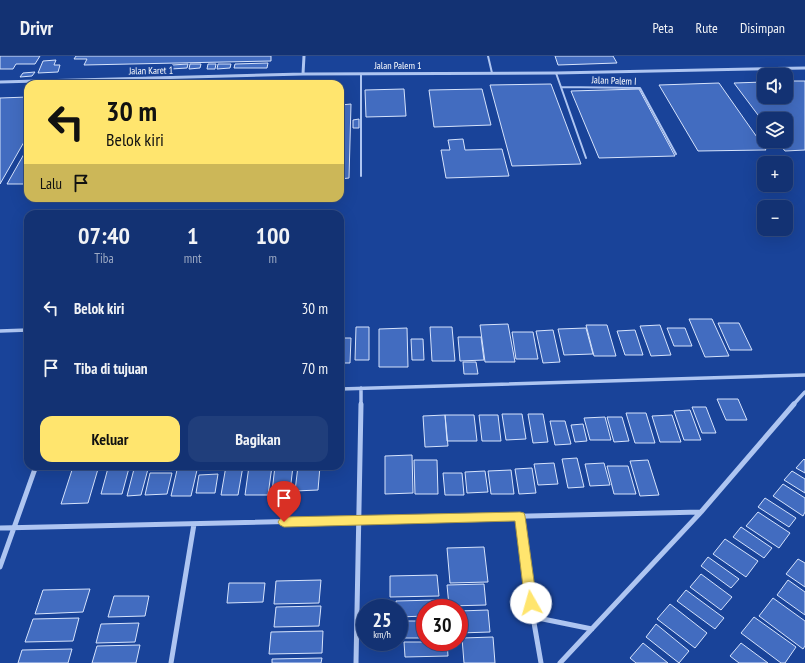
<!DOCTYPE html>
<html lang="id">
<head>
<meta charset="utf-8">
<style>
	:root { --surface:#133273; --page:#203e7b; --text:#f1f3f6; --muted:#9daac4; --line:#324d85; --accent:#ffe56e }
	body { margin:0; font-family:"PT Sans Narrow",sans-serif; background:var(--page); color:var(--text); height:100vh; display:flex; flex-direction:column; font-size:15px; white-space:nowrap }
	* { box-sizing:border-box; margin:0 }
	p { font-size:13px; color:var(--muted) }
	.icon { flex:none; width:22px; height:22px; fill:none; stroke:currentColor; stroke-width:2; stroke-linecap:round; stroke-linejoin:round }
	.map { position:relative; flex:1; overflow:hidden }
	.side { position:absolute; left:24px; top:154px; width:320px; height:260px; display:flex; flex-direction:column; background:var(--surface); border-radius:12px; box-shadow:0 4px 16px #0002,0 0 0 1px var(--line) }
	.side>* { flex:none }
	.hud { position:absolute; left:24px; top:24px; width:320px; height:122px; border-radius:12px; box-shadow:0 4px 16px #0002,0 0 0 1px var(--line); background:#ffe56e; color:#111; overflow:hidden }
	.buttons { position:absolute; left:757px; top:12px; display:grid; gap:8px }
	.buttons a { display:grid; place-items:center; width:36px; height:36px; border-radius:8px; background:var(--surface); box-shadow:0 4px 16px #0002,0 0 0 1px var(--line); font-size:20px }
	.speed { position:absolute; left:356px; top:543px; display:flex; gap:8px; font-size:20px; font-weight:700; text-align:center }
	.speed>* { display:grid; place-content:center; width:52px; height:52px; border-radius:50%; background:var(--surface); box-shadow:0 4px 16px #0002,0 0 0 1px var(--line); line-height:1 }
	.speed small { font-size:10px; font-weight:400 }
	.speed .limit { border:6px solid #d22; background:#fff; color:#111 }
	.pin { position:absolute; display:grid; place-items:center; width:34px; height:34px; color:#fff; margin:-41px -17px; border-radius:50% 50% 50% 0; rotate:-45deg; box-shadow:0 0 4px #0007 }
	.pin .icon { rotate:45deg }
	.me { position:absolute; width:44px; margin:-22px; rotate:353deg; stroke-linejoin:round; filter:drop-shadow(0 0 3px #0008) }
	.turn { display:flex; align-items:center; gap:14px; height:84px; padding:0 16px; font-size:18px }
	.turn .icon { width:52px; height:52px; stroke-width:2.5 }
	.turn b { display:block; font-size:28px; line-height:34px }
	.then { display:flex; align-items:center; height:38px; padding:0 16px; background:#0003; gap:8px; font-size:15px }
	.eta { display:flex; justify-content:space-evenly; align-items:center; height:68px; text-align:center }
	.eta b { font-size:24px; font-weight:600; line-height:28px }
	.action { display:flex; gap:8px; margin-top:auto; padding:8px 16px }
	.action a { flex:1; height:46px; border-radius:12px; background:var(--accent); color:#111; font-size:16px; font-weight:600; line-height:46px; text-align:center }
	.action a+a { background:var(--page); color:var(--text) }
	ul { padding:0; list-style:none }
	li { display:flex; align-items:center; gap:12px; height:60px; padding:0 16px }
	li div { flex:1 }
	li b { display:block; font-size:15px }
	li em { font-style:normal }
	header { display:flex; align-items:center; gap:24px; box-sizing:border-box; height:56px; padding:0 20px; background:var(--surface); border-bottom:1px solid var(--line) }
	header strong { font-size:19px }
	nav { display:flex; gap:22px; margin-inline-start:auto; font-size:14px }
	.map>svg:first-child { display:block }
	.building { fill:#426cc0; stroke:#d6e3fc }
	.lines { fill:none; stroke-linecap:round; stroke-linejoin:round }
	.service { stroke:#aec5f1; stroke-width:2 }
	.minor-far2 { stroke:#aec5f1; stroke-width:3 }
	.minor-far1 { stroke:#aec5f1; stroke-width:3.5 }
	.minor { stroke:#aec5f1; stroke-width:5 }
	.route { fill:#ffe56e; stroke:#a69548 }
	.labels { text-anchor:middle; stroke-width:4; stroke-linejoin:round; paint-order:stroke }
	.far-street-label { font-size:10px; fill:#fff; stroke:#194399 }
</style>
</head>
<body>
<header>
<strong>Drivr</strong>
<nav><a>Peta</a><a>Rute</a><a>Disimpan</a></nav>
</header>
<div class="map">
<svg width="805" height="607" viewBox="0 0 805 607">
	<rect width="100%" height="100%" fill="#194399"/>
	<!-- building -->
	<path class="building" d="M0,0H40L35,8H16L13,13H0Z
		M76,0H271V5L84,9L87,3H74Z
		M555,0H613L617,7L558,9Z
		M56,4L54,9H60L58,16L38,17L43,5Z
		M268,7L267,12H234L235,8Z
		M188,8L187,12L171,13L172,9Z
		M190,8H201L200,12L189,13Z
		M208,8H216L215,13H207Z
		M218,8H231L230,12L217,13Z
		M35,16L32,20L20,21L23,17Z
		M786,25H805V94L785,95L777,85H786V63H764V67L734,27L764,26V41H786Z
		M719,27L766,94L698,95L659,29Z
		M551,28L581,108L512,110L490,29Z
		M404,33L406,60L366,61L365,34Z
		M482,33L491,69L434,71L429,34Z
		M639,33L675,100L599,102L571,35Z
		M28,41V79L0,128V42Z
		M351,48L349,122L340,123L341,49Z
		M359,63V72H353V64Z
		M463,83L465,94L502,93L509,120L446,122L441,94H450L448,84Z
		M28,91V128H7Z
		M689,263H712L729,300L705,301Z
		M718,267H739L752,294H730Z
		M508,268L515,306H485L480,269Z
		M586,269H607L616,300H594Z
		M660,269L671,299L651,300L640,270Z
		M356,271H369V304H355Z
		M430,271H452L455,305H432Z
		M407,272L408,311H379V273Z
		M586,272L593,298L564,299L558,273Z
		M667,272H685L692,290H674Z
		M553,274L560,306L543,307L536,275Z
		M635,274L643,299H625L617,275Z
		M512,276H533L538,303H516Z
		M458,281H481L484,304L460,305Z
		M340,282H351L350,307H340Z
		M411,283H423L424,304H412Z
		M463,306H476L478,318H464Z
		M717,343H738L747,364H726Z
		M692,351H706L716,377H702Z
		M690,354L701,384H684L674,355Z
		M626,357H646L655,387H635Z
		M502,358H522L526,383L506,384Z
		M528,358H543L548,386L533,387Z
		M445,359L448,390L425,391L423,360Z
		M445,359H474L477,385H447Z
		M479,359H498L501,385H482Z
		M672,359L681,386H660L652,360Z
		M605,361L611,384H590L584,362Z
		M607,361H622L629,385L614,386Z
		M550,365H565L571,388L555,389Z
		M583,368L587,385L575,386L571,369Z
		M412,399L413,437L385,438V400Z
		M577,402L584,431L568,432L562,403Z
		M804,403L805,404V417L796,412Z
		M414,404H437L438,438H415Z
		M648,404L659,439L640,440L630,405Z
		M554,407L558,428L538,429L534,408Z
		M604,407L610,429L590,430L585,408Z
		M226,410H243L238,439H221Z
		M249,410H272L268,439H245Z
		M275,410H293L290,436H272Z
		M298,410H320L318,434L295,435Z
		M607,410H628L636,438H614Z
		M108,412H129L122,438H101Z
		M532,412L536,437L519,438L515,413Z
		M98,413L88,447L61,448L72,414Z
		M134,413H148L141,439L127,440Z
		M177,414H197L191,440H171Z
		M511,414L514,438H491L488,415Z
		M485,415L488,436L467,437L465,416Z
		M792,415L805,423V437L784,424Z
		M150,417H172L167,438L145,439Z
		M443,417H462L464,439H445Z
		M218,418L215,437H196L199,419Z
		M783,428L805,442V456L803,460L773,440Z
		M765,442L796,462L789,471L758,451Z
		M758,456L790,477L779,492L746,470Z
		M741,471L772,492L764,502L733,481Z
		M725,483L758,505L746,521L713,498Z
		M484,491L488,526L450,527L447,492Z
		M708,501L739,523L731,532L701,510Z
		M798,503L805,507V531L786,518Z
		M701,518L732,541L721,554L690,531Z
		M437,519L439,540L390,541V520Z
		M321,524L319,547L274,548L276,525Z
		M788,524L805,536V559L777,539Z
		M229,527H265L263,546L227,547Z
		M484,528L486,549L449,550L447,529Z
		M90,533L83,556L35,558L43,534Z
		M686,534L724,562L715,573L677,545Z
		M114,540H149L145,560L108,561Z
		M773,542L805,565V590L803,593L759,560Z
		M437,544L438,552H425V560L399,561V552H396V545Z
		M670,548L707,577L695,592L657,563Z
		M321,550L319,570L274,571L276,551Z
		M488,554L490,576L459,577V555Z
		M754,561L796,591L785,607H781L741,577Z
		M79,562L73,585L25,586L33,563Z
		M401,565H425V582H402Z
		M139,567L135,586L96,587L101,568Z
		M656,568L689,595L679,607L646,581Z
		M323,575L322,597L269,598L271,576Z
		M493,581L495,607H464L462,582Z
		M404,586H447L448,600L405,601Z
		M643,587L668,607H636L630,602Z
		M741,587L768,607H739L730,600Z
		M140,589L136,607H92L97,590Z
		M72,593L68,607H18L22,594Z
		M322,602L321,607H272V603Z"/>
	<g class="lines">
		<!-- service -->
		<path class="service" d="M488,0L492,17
			M556,17L586,102
			M361,18V120
			M561,31L640,32L676,98"/>
		<!-- minor-far2 -->
		<path class="minor-far2" d="M303,18L304,0
			M0,26L303,18L556,17L805,12"/>
		<!-- minor-far1 -->
		<path class="minor-far1" d="M0,275L28,274
			M340,333L805,319
			M361,349V332
			M793,349L805,336"/>
		<!-- minor -->
		<path class="minor" d="M520,461L533,561L541,607
			M0,472L701,456
			M0,511L36,410
			M533,561L592,573
			M171,607L194,468
			M356,607L361,348
			M560,607L701,456L794,348"/>
	</g>
	<!-- route -->
	<path class="route" d="M520,456L524,457L525,460L537,547L535,551L531,552L527,551L525,547L515,465L284,471L280,469L278,466L280,463L284,461Z"/>
	<g class="labels">
		<!-- far-street labels -->
		<g class="far-street-label">
			<text x="398" y="13">Jalan Palem 1</text>
			<text transform="translate(151 14) rotate(-1)" y="4">Jalan Karet 1</text>
			<text transform="translate(614 24) rotate(2)" y="4">Jalan Palem I</text>
		</g>
	</g>
</svg>
<div class="buttons">
<a><svg class="icon" aria-label="sound" viewBox="0 0 24 24"><path d="M4 9h4l5-4v14l-5-4H4zM17 9q2 3 0 6"/></svg></a>
<a><svg class="icon" aria-label="layers" viewBox="0 0 24 24"><path d="M12 4l9 5-9 5-9-5zM3 14l9 5 9-5"/></svg></a>
<a>+</a>
<a>−</a>
</div>
<div class="speed"><div>25<small>km/h</small></div><div class="limit">30</div></div>
<div class="pin" style="left:284px;top:466px;background:#d93025"><svg class="icon" aria-label="arrive" viewBox="0 0 24 24"><path d="M6 21V4h12l-3 4 3 4H6"/></svg></div>
<svg class="me" style="left:531px;top:547px" viewBox="-20 -20 40 40"><circle r="19" fill="#fff"/><path d="M0-13L10 11 0 6-10 11z" fill="#ffe56e"/></svg>
<div class="hud">
<div class="turn"><svg class="icon" aria-label="left" viewBox="0 0 24 24"><path d="M17 20v-9H6M10 6l-5 5 5 5"/></svg><div><b>30 m</b>Belok kiri</div></div>
<div class="then">Lalu<svg class="icon" aria-label="arrive" viewBox="0 0 24 24"><path d="M6 21V4h12l-3 4 3 4H6"/></svg></div>
</div>
<section class="side">
<div class="eta">
<div><b>07:40</b><p>Tiba</p></div>
<div><b>1</b><p>mnt</p></div>
<div><b>100</b><p>m</p></div>
</div>
<ul>
<li><svg class="icon" aria-label="left" viewBox="0 0 24 24"><path d="M17 20v-9H6M10 6l-5 5 5 5"/></svg><div><b>Belok kiri</b></div><em>30 m</em></li>
<li><svg class="icon" aria-label="arrive" viewBox="0 0 24 24"><path d="M6 21V4h12l-3 4 3 4H6"/></svg><div><b>Tiba di tujuan</b></div><em>70 m</em></li>
</ul>
<div class="action"><a>Keluar</a><a>Bagikan</a></div>
</section>
</div>
</body>
</html>
